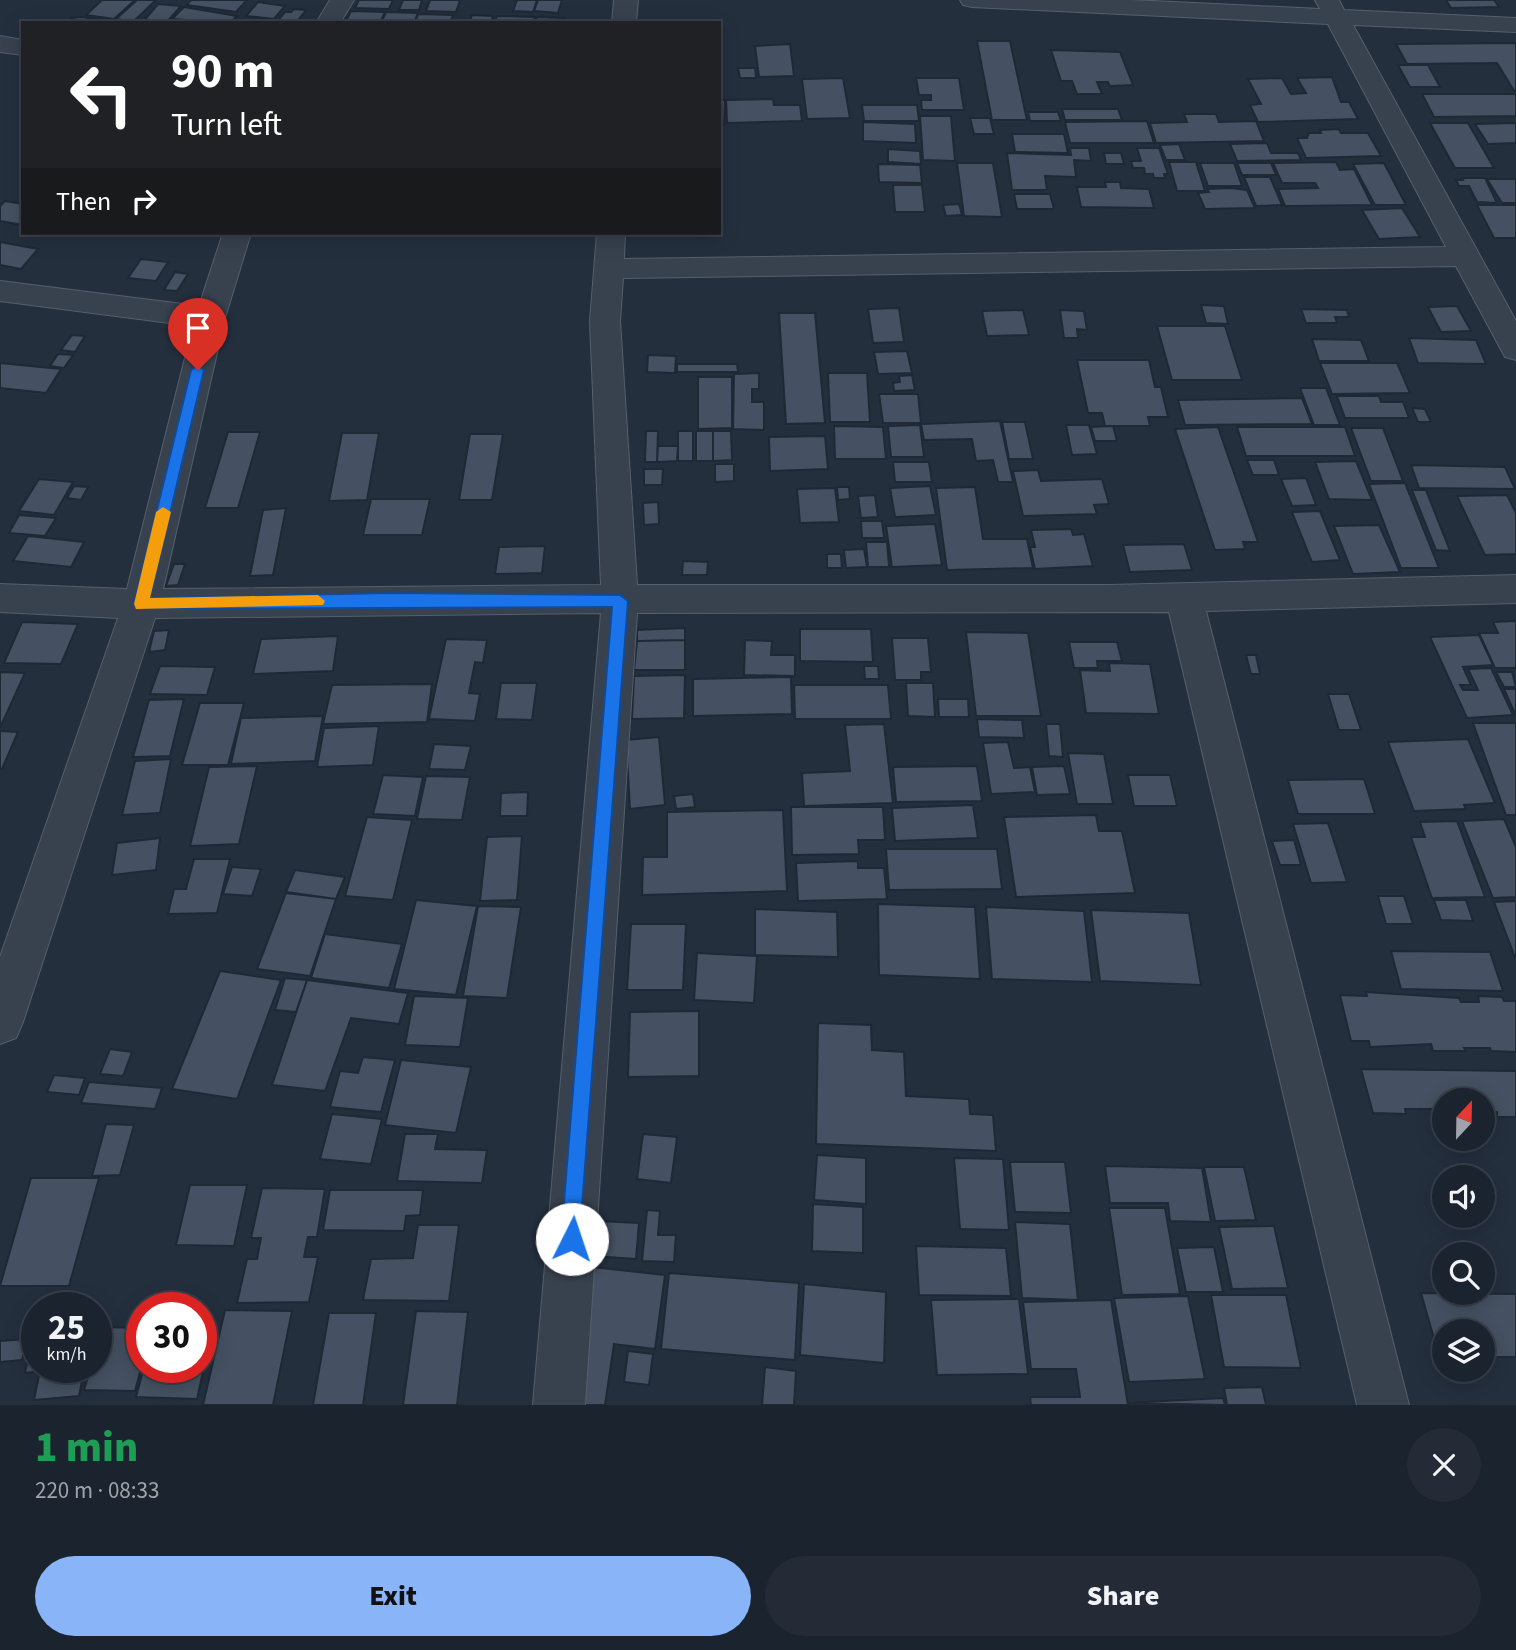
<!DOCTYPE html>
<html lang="en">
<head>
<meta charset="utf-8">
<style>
	:root { --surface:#1b232e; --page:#242b36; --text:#f1f3f6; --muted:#a0a4aa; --line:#39404a; --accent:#8ab4f8 }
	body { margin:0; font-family:"Source Sans 3",sans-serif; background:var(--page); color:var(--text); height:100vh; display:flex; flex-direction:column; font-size:26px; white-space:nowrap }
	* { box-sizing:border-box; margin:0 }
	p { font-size:23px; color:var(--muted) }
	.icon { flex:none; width:38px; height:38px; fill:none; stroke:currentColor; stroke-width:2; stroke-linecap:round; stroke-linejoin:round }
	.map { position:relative; height:1405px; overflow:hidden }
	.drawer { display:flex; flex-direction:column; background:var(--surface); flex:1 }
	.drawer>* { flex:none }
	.guide { position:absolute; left:21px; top:21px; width:700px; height:214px; border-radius:0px; box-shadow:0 4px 18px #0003,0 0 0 2px var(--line); background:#202124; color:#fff; overflow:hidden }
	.needle { width:46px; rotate:22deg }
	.buttons { position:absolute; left:1432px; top:1088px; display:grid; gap:14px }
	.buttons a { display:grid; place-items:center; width:63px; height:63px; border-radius:50%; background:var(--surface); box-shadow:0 4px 18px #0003,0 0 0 2px var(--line); font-size:35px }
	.speed { position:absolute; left:21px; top:1292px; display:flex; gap:14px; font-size:35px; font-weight:700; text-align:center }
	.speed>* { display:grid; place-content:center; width:91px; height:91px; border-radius:50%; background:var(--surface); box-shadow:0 4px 18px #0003,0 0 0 2px var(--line); line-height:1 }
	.speed small { font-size:18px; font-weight:400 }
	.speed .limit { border:10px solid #d22; background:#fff; color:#111 }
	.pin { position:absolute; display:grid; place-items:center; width:60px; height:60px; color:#fff; margin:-72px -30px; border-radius:50% 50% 50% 0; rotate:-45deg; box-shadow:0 0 7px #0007 }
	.pin .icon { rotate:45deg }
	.me { position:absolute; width:77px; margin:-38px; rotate:4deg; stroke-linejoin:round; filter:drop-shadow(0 0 5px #0008) }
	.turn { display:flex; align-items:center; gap:24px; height:147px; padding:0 35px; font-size:32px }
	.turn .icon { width:91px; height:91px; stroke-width:2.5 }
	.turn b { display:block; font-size:49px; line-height:60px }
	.then { display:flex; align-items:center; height:66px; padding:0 35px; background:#0003; gap:14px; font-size:26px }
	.round { display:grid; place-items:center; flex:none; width:74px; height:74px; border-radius:37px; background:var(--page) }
	.overview { display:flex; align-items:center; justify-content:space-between; height:119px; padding:0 35px }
	h1 { font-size:42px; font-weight:800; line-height:52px; color:#1e9e55 }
	.button { display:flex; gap:14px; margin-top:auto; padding:14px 35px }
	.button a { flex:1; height:80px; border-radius:42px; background:var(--accent); color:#111; font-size:28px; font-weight:800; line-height:80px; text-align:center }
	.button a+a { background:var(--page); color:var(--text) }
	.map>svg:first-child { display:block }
	.building { fill:#455162; stroke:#1f2835; stroke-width:2 }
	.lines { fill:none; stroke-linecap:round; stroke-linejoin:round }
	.minor-casing { stroke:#565f6c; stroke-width:2 }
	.minor { fill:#38414e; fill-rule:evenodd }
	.route { fill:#1a73e8; stroke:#114b97; stroke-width:2 }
	.slow { fill:#f59e0b }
</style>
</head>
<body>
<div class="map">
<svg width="1516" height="1405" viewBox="0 0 1516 1405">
	<rect width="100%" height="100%" fill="#242f3e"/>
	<!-- building -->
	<path class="building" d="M102,0H135L114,19L86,15Z
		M137,0H156L133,22L116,19Z
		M191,0H247L236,12L187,5Z
		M359,0H393L389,9L355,8Z
		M403,0H422L419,10H399Z
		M430,0H460L456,12L426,11Z
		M517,0H537L533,12L513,11Z
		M538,0H562L558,13L534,11Z
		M1446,0H1494L1499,7L1451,8Z
		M258,2L285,6L274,19L246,16Z
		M158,4L181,6L166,23H142Z
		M184,7L237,16L230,23L172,19Z
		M294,9L306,10L296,23L277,22L285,12H291Z
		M351,11L385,12L380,23H345Z
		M386,12L418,13L414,23H381Z
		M418,14L453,15L450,23H415Z
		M472,15L493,16L491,23H469Z
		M497,16L535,17L533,23H495Z
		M82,17L101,20L98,23H67L72,18Z
		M537,17L564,18L563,23H535Z
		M977,41H1010L1027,120H992Z
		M1516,43V94L1497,63L1407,64L1396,44Z
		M790,44L794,76L759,77L755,46Z
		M1051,50L1120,52L1133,85L1110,86L1108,82H1097L1102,94H1077L1072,81H1061Z
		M1398,65H1428L1440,87H1410Z
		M738,68H755L756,78H740Z
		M1332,77L1341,102H1349L1358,119L1258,122L1250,105L1261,104L1248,79L1282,78L1291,94L1306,93L1297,78Z
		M843,78L850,118L807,119L802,79Z
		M916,78H959L964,110H922L921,100H931V95H919Z
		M1422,94H1516V116L1434,117Z
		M773,99L774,105H800L802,121L727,123L726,100Z
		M719,100H725L724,125H719Z
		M862,105H917L919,121H864Z
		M1062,109H1118L1122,120H1065Z
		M1028,112H1058L1061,121H1030Z
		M1184,114H1216L1219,122L1256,121L1264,141L1156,143L1150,123L1187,122Z
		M920,116H951L955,161L923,160Z
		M970,118H990L994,134H974Z
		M1147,121L1154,143H1070L1065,122Z
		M863,122L915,124L916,143L863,141Z
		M1430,123H1468L1494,168H1455Z
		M1516,123V143L1488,144L1475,124Z
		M1339,129L1341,133H1368L1381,156L1306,158L1297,138H1307L1309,133H1321L1320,130Z
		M1012,134H1064L1068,153L1015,152Z
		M1267,143L1271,153H1298L1301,160L1237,161L1230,144Z
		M1179,144L1185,160H1166L1160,145Z
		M1070,148H1089L1091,161L1074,160L1076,177L1045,176L1047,190H1012L1007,153L1071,155Z
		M1137,148H1159L1168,174H1164L1165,178H1154L1153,174H1145L1144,168H1133L1131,161H1141Z
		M888,149L920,151L921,164L888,162Z
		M1104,153H1121L1124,164H1106Z
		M1169,162H1196L1205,191H1177Z
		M1336,162L1340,170L1354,169L1372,205L1285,206L1278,189L1318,188L1315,183H1282L1273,163Z
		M957,163H993L1002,217L964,216Z
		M1200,163H1234L1242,186H1208Z
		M1237,163H1271L1276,175H1242Z
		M1384,163L1406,205H1375L1353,164Z
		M878,164L920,165L922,183L879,182Z
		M1244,177H1270L1282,205L1256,206Z
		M1462,178H1485L1497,203L1477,202L1469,186H1459L1456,180H1463Z
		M1487,179H1516V203H1502Z
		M1105,182H1120L1121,188L1149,189L1154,208L1081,207L1077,187H1106Z
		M893,185H922L925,212H895Z
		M1231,188L1247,190L1255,208L1205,209L1198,193L1209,192L1207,189Z
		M1014,194H1050L1054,209H1017Z
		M5,201L23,204V225L0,221V206Z
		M959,204L962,215L946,216L943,205Z
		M1477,205H1516V238H1494Z
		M1402,208L1420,237L1379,239L1362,210Z
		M0,242L38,249L21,269L0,265Z
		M141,259L168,262L156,281L128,278Z
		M175,272L188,274L177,291L164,290Z
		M1201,305L1224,306L1228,324L1206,323Z
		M1457,306L1471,331L1441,332L1428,307Z
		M899,308L904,342L873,343L868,309Z
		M1301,309L1347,310L1349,317H1335L1337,323H1306Z
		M1023,310L1029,335L987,336L982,311Z
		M1060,310L1084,311L1087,330L1077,329L1078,338H1064Z
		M779,313H815L825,423L786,424Z
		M1157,326H1225L1242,380H1172Z
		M72,335L85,336L75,352L61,350Z
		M1409,338L1476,340L1486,364L1418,363Z
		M1312,339L1361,340L1369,361H1319Z
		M907,351L912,373L878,374L874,352Z
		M58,354L73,355L64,368L50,366Z
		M648,355L676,356L675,373L647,372Z
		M1077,360H1149L1155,387H1161L1168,417H1148L1150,426H1105L1102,413H1088Z
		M0,363L61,369L46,393L0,388Z
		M1320,363H1397L1410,393L1332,394Z
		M677,364H737L738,372H677Z
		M759,373V389H752V402H764V430L733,429L734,374Z
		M828,373H867L870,422H830Z
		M912,375L915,390L894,391L893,383L900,382L899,376Z
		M698,377H732V428L698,429Z
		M1300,388H1326L1340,425H1314Z
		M879,394H918L921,423H883Z
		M1337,396H1379L1381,402H1403L1409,418H1345Z
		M1302,398L1312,424L1185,425L1178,400Z
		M1412,408L1425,409L1431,422H1418Z
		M1000,421L1013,482H998L993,460L976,461L972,439L924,440L921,424Z
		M1002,422H1025L1033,459H1009Z
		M920,425L924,457H891L888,426Z
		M1066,425H1089L1097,454L1072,455Z
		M834,426L883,427L886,459H835Z
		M1113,426L1117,441H1095L1091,427Z
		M1218,427L1258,542H1243L1245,549L1215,550L1175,429Z
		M1237,427H1345L1355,456H1246Z
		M1351,428H1383L1403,481H1371Z
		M646,431H658L657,462H645Z
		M678,431H693V461H678Z
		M696,431H713V461H696Z
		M713,431H731L732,460L713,461Z
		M228,432H260L238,508H205Z
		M342,433H379L367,500L329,501Z
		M470,434H503L492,500H459Z
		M825,436L828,469L770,471L769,437Z
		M658,446H678L677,461L657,462Z
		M1247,460H1274L1279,475H1253Z
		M1356,461L1372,500L1329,499L1315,462Z
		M893,462H929L932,482H895Z
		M715,464H734V481L715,482Z
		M1411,465L1505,467L1515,489L1419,488Z
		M644,469H663L662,485H644Z
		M1038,470L1041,481L1102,479L1109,504L1094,505L1097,514L1023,516L1013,471Z
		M1306,478L1316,505L1292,506L1281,479Z
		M39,479L73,482L54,515L19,511Z
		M1405,483L1439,568H1401L1369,484Z
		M74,486L88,487L81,500L67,498Z
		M930,486L936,515L895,517L890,488Z
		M837,487H849L850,499L838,500Z
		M975,487L983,539H1027L1033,568L947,570L936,488Z
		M835,488L839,522L800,523L797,489Z
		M1412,490H1426L1450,551L1436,550Z
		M875,495L878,517L861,518L858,496Z
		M1507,495L1516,513V554L1485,555L1457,496Z
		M371,499H430L422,535H363Z
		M658,502L659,524L644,525L643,503Z
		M286,508L273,575L250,576L263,510Z
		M1320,511L1340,560L1312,562L1292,512Z
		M19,515L56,518L45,536L9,533Z
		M861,521H882L884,538H862Z
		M935,524L942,565L892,567L886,526Z
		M1379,525L1400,572L1353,574L1334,526Z
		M1071,529L1073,535L1084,534L1093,566L1035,569L1030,547H1035L1031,530Z
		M28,536L84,542L71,567L13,561Z
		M866,542H887L889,567H868Z
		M1184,544L1192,570L1130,572L1123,545Z
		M545,546L542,573L495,574L499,547Z
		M864,549L867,567L846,568L844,550Z
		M827,554H841L842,568H827Z
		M683,561L708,562L707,575H682Z
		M174,564H185L178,585L166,586Z
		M1516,621V668H1495L1479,633H1498L1493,622Z
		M22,622L78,624L61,664L4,663Z
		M685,628V640L637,641V630Z
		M800,629H871L873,662L800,661Z
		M169,630L165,650L149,652L154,631Z
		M966,632L1028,633L1041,716H976Z
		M1479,635L1493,665L1463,667L1471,685H1460L1463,690H1478L1468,669L1491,668L1513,715L1467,718L1430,637Z
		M338,636L333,671L253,674L261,639Z
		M892,638H928L931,672H921V680H895Z
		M446,639L487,640L483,663L475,662L469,693L480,694L475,721L429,719Z
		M685,640V670H634L637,641Z
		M745,640L772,641L771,655H795V676L744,675Z
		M1069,642H1117L1122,661H1097L1098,668H1074Z
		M1246,655H1256L1260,674H1251Z
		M1109,663L1150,664L1159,714L1086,713L1080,670L1110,671Z
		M160,666L215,667L207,695L150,694Z
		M864,666H878L879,679H865Z
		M0,672L25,673L0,728Z
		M1496,672H1512L1516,687H1504Z
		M685,675L684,718L632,719L634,676Z
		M791,677L792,714L693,716V679Z
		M501,683H537L532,720L496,719Z
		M906,683H933L935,717L908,716Z
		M432,684L427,722L323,724L332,685Z
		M794,685H888L891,719H795Z
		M1504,689H1516V716Z
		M1328,694H1349L1361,730H1339Z
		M184,699L170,756L133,757L149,700Z
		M938,699H968L969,717H939Z
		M200,703H244L228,765H182Z
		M323,716L315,761L231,764L241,718Z
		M977,719L1022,720L1024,738L979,737Z
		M1473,723H1516V815H1506Z
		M884,724L893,803L804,806L802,773L850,771L845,725Z
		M1046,724H1060L1063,757L1049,756Z
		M379,726L373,765L317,767L324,728Z
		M0,731L18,732L2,769H0Z
		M659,737L665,805L630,809L626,740Z
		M1468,739L1495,803L1464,805L1466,809L1414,811L1388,742Z
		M1008,742L1014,768L1030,767L1035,792L991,794L983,743Z
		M434,744L471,746L465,770L429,769Z
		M1068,753L1104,754L1113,804H1077Z
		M171,759L160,813L122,815L135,761Z
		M257,766L239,844L190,846L209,767Z
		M977,766L982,801L896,802L893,767Z
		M1064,766L1070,794L1037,795L1032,767Z
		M383,775L423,777L415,816L373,814Z
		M1128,775H1170L1177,806H1134Z
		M426,776L470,777L462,820L417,819Z
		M1364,779L1375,814H1298L1288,780Z
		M528,792L527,816H500L501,793Z
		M693,794L695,807L676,809L674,796Z
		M973,805L978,838L895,841L892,808Z
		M791,807H883L885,840H858L859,854L792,855Z
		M783,810L787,891L642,895L643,857H667V812Z
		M1096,815L1099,831H1122L1135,893L1016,897L1004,817Z
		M367,817L412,820L393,900L345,896Z
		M1504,819L1516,847V897L1493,898L1462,821Z
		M1457,821L1485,897L1432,898L1411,837H1425L1420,822Z
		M1328,823L1347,882L1311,883L1293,824Z
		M522,836L517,900L480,901L487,837Z
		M160,838L156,870L112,875L117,843Z
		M1294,840L1301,865H1280L1272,841Z
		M886,849H997L1002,889L889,890Z
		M194,859H230L217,913L168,914L174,889H186Z
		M858,861V868H884L887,899L798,901L796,863Z
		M232,867L261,869L252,896L223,894Z
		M295,870L345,877L336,899L286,892Z
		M286,893L336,899L310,976L257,969Z
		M1378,896H1404L1413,924H1386Z
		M416,900L477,906L456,995L394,989Z
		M1434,900H1466L1473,921L1441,920Z
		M1516,901V960L1494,902Z
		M878,904L975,907L980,979L879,975Z
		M478,906L521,907L507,998L463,996Z
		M986,907L1084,911L1092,982L992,979Z
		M755,909L837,912L838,957L755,955Z
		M1091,910L1189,913L1201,985L1100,981Z
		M631,924H686L683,990H627Z
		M325,934L402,944L389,988L311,978Z
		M1391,951L1490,952L1503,991L1401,989Z
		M697,953L757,956L754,1003L694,1000Z
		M220,971L281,980L237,1099L172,1089Z
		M285,978L307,980L296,1012L275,1010Z
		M307,980L408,993L399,1024L351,1018L325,1091L272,1085Z
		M1366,992L1459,998L1461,1002H1479L1478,996L1502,997L1504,1001H1516V1052L1491,1051L1490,1048H1464L1466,1051H1433L1431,1044L1370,1047L1369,1041H1351L1340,995L1367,996Z
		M414,996L468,998L460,1047L405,1045Z
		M699,1011V1076L628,1077L630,1012Z
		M818,1023L871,1025L872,1050L904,1052L906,1096L969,1099L970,1114L993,1115L996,1151L816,1144Z
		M110,1049L132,1052L123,1076L100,1074Z
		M363,1057L395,1060L381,1112L330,1107L340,1071L358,1073Z
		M401,1060L471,1067L456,1133L385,1125Z
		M1361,1069L1516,1071V1117H1497V1112H1482V1101H1444V1116H1437L1436,1109H1405L1406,1114L1373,1113Z
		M54,1075L85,1078L79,1095L47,1092Z
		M89,1082L162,1088L155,1109L81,1103Z
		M332,1114L382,1119L371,1164L320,1159Z
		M106,1124L134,1125L120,1175L92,1176Z
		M405,1134H438L435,1149L487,1150L482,1183L397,1181Z
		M643,1134L677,1137L671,1183L637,1179Z
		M817,1155L866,1158V1204L814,1200Z
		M954,1158L1003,1159L1009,1230L960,1229Z
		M1010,1162H1065L1071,1213L1015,1212Z
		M1105,1166L1202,1168L1211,1222L1170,1221L1168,1203H1110Z
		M1204,1167H1244L1256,1220L1215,1221Z
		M31,1178H99L69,1286H0Z
		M190,1185H247L234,1246L176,1245Z
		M262,1188L325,1189L317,1237H308L304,1257H318L309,1302L237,1303L247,1259H257L261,1238H251Z
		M330,1190H423L420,1215L406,1216L404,1231L323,1230Z
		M813,1204L863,1207V1253L812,1251Z
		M1109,1208H1165L1180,1294L1122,1295Z
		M647,1210L660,1211L658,1235H676L674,1262L642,1261Z
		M597,1221L639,1223L636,1259L593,1256Z
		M1015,1222L1070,1224L1078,1300L1022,1298Z
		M418,1225H459L449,1301L363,1300L371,1259L413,1258Z
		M1274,1226L1288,1288L1232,1289L1219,1227Z
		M916,1246L1006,1248L1011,1296L919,1295Z
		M1214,1247L1223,1292H1186L1177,1248Z
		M592,1267L665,1275L655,1349L614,1344L605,1405H570Z
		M669,1273L799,1283L795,1360L661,1349Z
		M804,1284L886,1292L884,1363L800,1355Z
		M1421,1293L1516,1294V1357H1482V1332H1444V1356H1439Z
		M1211,1295H1286L1301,1368L1224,1367Z
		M1188,1296L1205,1379L1129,1382L1114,1298Z
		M1019,1299L1028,1374L937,1375L931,1300Z
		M1111,1300L1128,1405H1031L1030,1397H1080L1076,1369H1031L1023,1302Z
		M225,1310L292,1311L273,1405H203Z
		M416,1311L468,1312L457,1405H403Z
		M329,1313H376L363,1405H313Z
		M102,1327L142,1328V1365L135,1391L84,1390L91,1367H96V1347Z
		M201,1332H212L197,1399L136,1397L144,1367H201Z
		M27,1339L22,1360L0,1362V1341Z
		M32,1341H37V1367H85L79,1396L34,1400L40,1371L25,1373Z
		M628,1351L653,1354L649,1385L624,1382Z
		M765,1367L796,1371L794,1405H762Z
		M1262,1387L1266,1405H1227L1224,1388Z
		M1223,1398L1225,1405L1128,1403Z"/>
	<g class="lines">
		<defs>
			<path id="minor" d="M330,0H354L340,23H316Z
				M614,0H638L636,23H612Z
				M960,0H1131L1320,9L1315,0H1339L1344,10L1516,18V32L1353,25L1516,321V360L1505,357L1456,266L623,278L620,321L637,585H1109L1516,575V603L1206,611L1409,1405H1357L1169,612L637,613L585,1405H533L601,613L155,618L23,1022L16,1038L0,1044V957L118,618L0,612V584L127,589L193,326L0,301V281L199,306L223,233H251L225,318L163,589L601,585L590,321L597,233H625L624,259L1446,247L1328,24L972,7L963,5Z
				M0,36L23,40V55L0,52Z"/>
		</defs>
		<!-- minor casing -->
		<use href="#minor" class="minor-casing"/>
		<!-- minor -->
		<use href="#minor" class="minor"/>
	</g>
	<!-- route -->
	<path class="route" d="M198,365L204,370L150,598L389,593L620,595L628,601L579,1246L572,1249L564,1246L561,1239L612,607L136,609L134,604L191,370Z"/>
	<!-- slow -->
	<path class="slow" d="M163,507L171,512L150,598L318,595L325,601L323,605L136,609L134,604L156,512Z"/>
</svg>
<div class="buttons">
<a><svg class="needle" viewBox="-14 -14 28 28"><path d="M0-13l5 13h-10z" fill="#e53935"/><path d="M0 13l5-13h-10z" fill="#a0a4aa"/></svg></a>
<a><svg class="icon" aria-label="sound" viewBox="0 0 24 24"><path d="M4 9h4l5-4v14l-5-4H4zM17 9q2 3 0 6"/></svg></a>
<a><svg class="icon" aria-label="search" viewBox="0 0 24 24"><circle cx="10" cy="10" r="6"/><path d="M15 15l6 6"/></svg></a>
<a><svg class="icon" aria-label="layers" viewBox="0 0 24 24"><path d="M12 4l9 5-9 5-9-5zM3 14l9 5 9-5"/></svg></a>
</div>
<div class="speed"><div>25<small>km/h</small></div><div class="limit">30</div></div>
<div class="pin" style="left:198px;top:370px;background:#d93025"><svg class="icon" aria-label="arrive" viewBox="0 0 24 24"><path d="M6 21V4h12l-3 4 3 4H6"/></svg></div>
<svg class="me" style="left:572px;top:1239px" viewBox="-20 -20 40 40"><circle r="19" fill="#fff"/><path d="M0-13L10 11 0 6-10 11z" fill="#1a73e8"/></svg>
<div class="guide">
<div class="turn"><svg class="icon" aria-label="left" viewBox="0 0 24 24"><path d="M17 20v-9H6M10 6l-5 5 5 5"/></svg><div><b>90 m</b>Turn left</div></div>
<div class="then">Then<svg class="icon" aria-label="right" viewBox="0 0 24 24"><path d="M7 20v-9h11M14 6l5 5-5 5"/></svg></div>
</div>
</div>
<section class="drawer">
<div class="overview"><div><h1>1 min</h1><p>220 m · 08:33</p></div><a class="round"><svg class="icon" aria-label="close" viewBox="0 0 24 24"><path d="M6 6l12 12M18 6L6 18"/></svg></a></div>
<div class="button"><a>Exit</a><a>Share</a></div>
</section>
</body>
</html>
